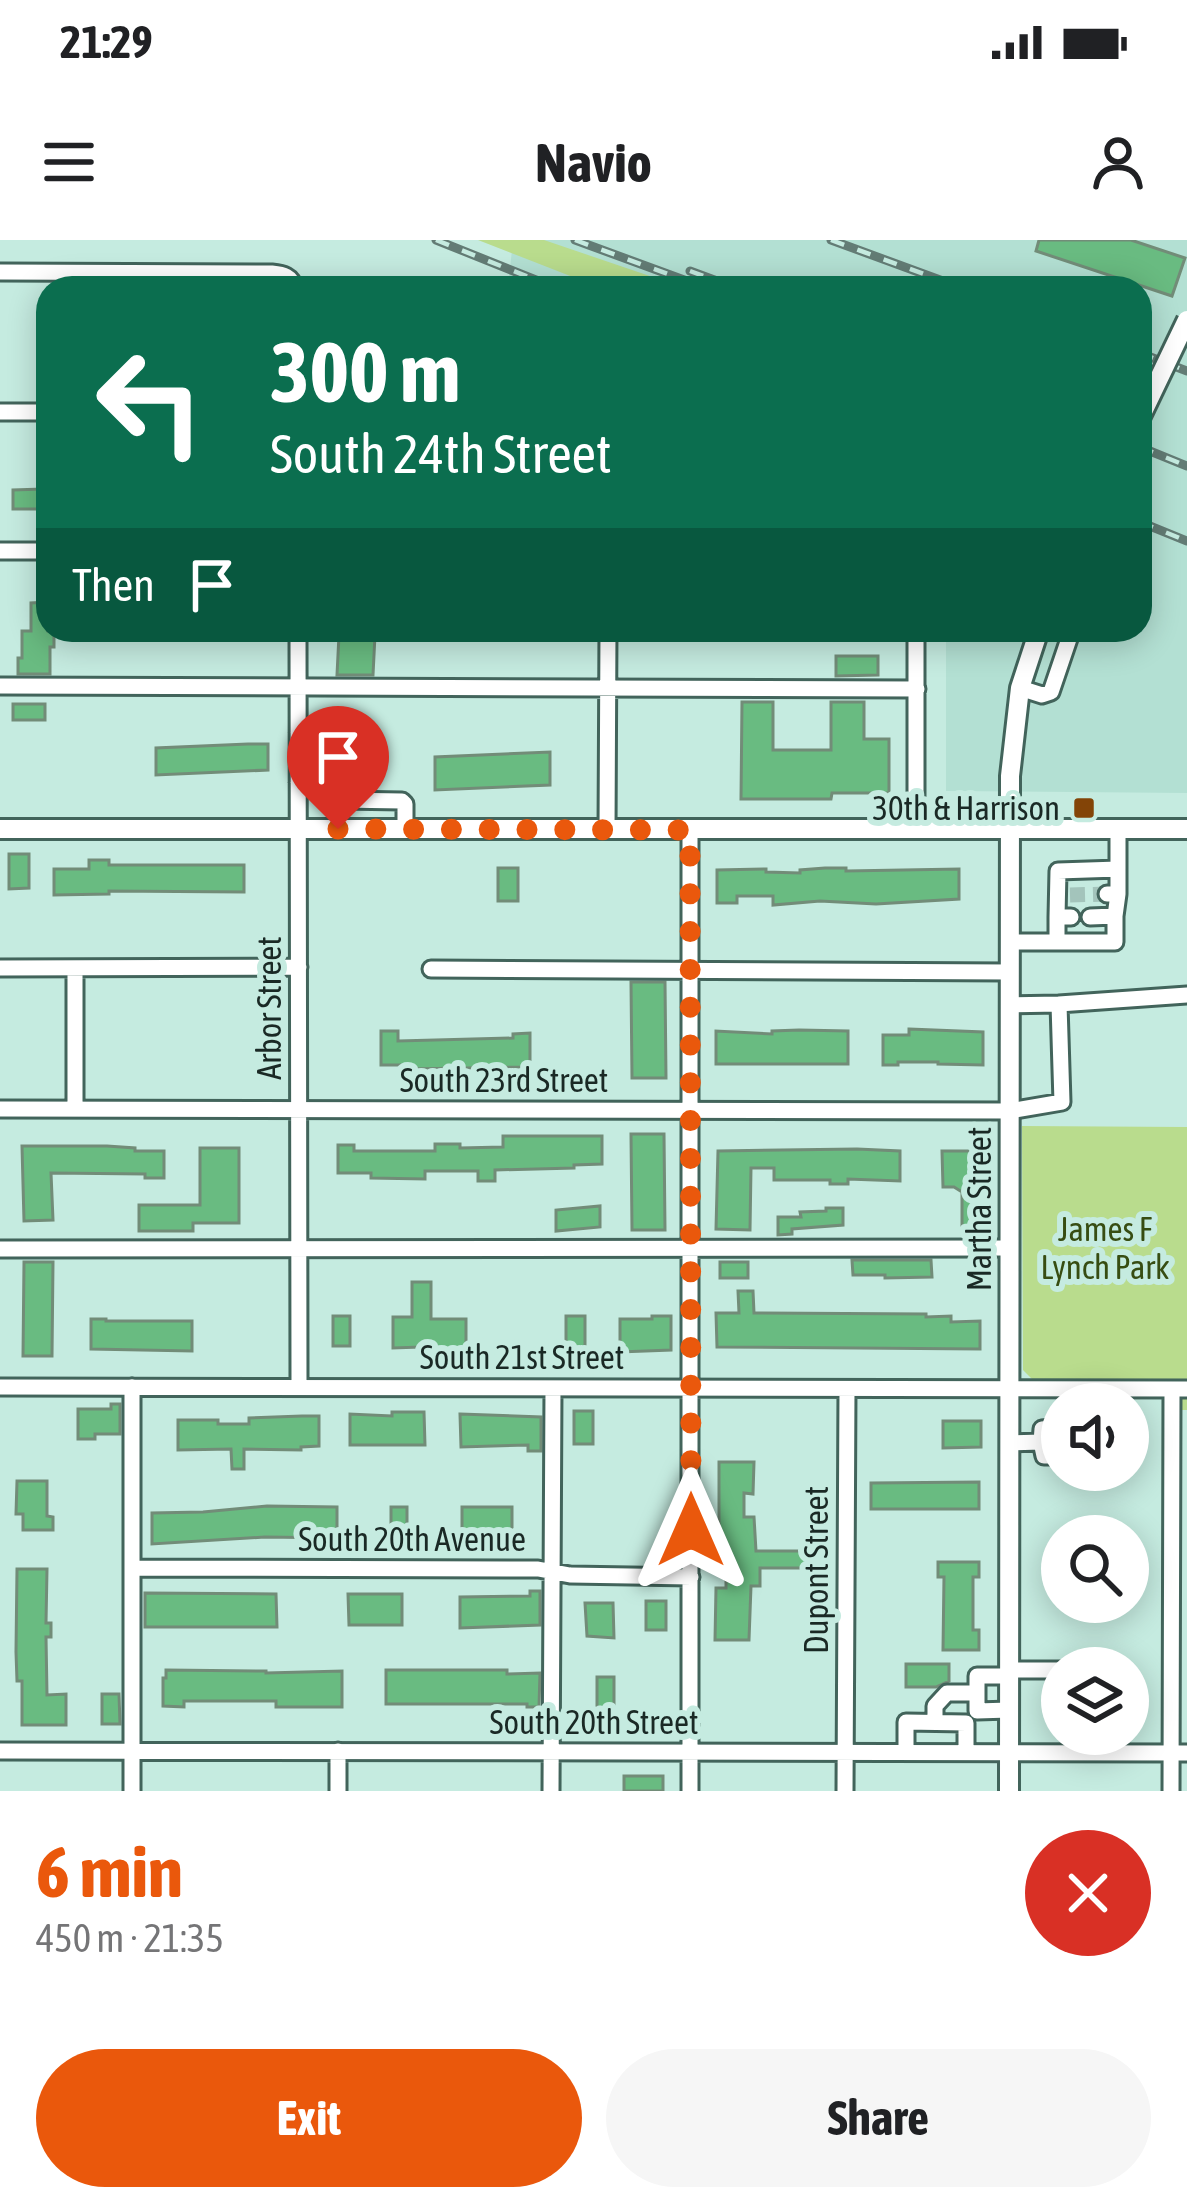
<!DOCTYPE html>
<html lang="en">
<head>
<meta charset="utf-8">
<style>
	:root { --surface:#fff; --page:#f6f6f6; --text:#202124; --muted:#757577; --accent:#ea580c }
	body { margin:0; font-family:"Asap Condensed",sans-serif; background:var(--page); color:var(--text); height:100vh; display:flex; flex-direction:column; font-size:45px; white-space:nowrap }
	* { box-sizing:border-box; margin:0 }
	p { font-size:39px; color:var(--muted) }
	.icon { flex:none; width:66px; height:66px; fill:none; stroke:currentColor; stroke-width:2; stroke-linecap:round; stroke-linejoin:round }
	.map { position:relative; height:1551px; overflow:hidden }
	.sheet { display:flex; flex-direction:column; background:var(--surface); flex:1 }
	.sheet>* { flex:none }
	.top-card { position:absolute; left:36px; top:36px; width:1116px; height:366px; border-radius:36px; box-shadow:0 6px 30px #0003; background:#0b6e4f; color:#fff; overflow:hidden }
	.tools { position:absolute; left:1041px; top:1143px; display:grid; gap:24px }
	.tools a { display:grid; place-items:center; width:108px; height:108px; border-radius:50%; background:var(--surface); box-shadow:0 6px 30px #0003; font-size:60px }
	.pin { position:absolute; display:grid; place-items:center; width:102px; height:102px; color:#fff; margin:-123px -51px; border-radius:50% 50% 50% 0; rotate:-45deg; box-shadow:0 0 12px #0007 }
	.pin .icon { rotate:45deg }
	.me { position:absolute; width:132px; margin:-66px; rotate:0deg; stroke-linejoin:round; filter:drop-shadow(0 0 9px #0008) }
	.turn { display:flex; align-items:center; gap:42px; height:252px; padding:0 36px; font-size:54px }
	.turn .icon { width:156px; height:156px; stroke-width:2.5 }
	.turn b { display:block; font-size:84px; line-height:102px }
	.then { display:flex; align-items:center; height:114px; padding:0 36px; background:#0003; gap:24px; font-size:45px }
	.round { display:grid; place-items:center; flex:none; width:126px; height:126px; border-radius:63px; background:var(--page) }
	.overview { display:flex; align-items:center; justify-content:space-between; height:204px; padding:0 36px }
	h1 { font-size:72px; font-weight:700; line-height:90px; color:var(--accent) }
	.primary-button { display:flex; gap:24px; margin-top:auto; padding:24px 36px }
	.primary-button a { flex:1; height:138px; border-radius:72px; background:var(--accent); color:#fff; font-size:48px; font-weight:700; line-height:138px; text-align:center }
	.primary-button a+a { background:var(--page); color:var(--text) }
	.status { display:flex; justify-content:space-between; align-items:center; height:84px; padding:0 60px; background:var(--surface); direction:ltr }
	.status svg { height:33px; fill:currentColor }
	header { display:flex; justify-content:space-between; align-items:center; height:156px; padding:0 36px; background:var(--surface); font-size:54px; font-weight:700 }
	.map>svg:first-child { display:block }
	.built { fill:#b3e0d3 }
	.green { fill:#b9dc8d }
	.building { fill:#69bb81; stroke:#728c78; stroke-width:3 }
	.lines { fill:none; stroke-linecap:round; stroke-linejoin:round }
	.minor-tunnel { stroke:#a3c4bb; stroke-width:15; stroke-dasharray:15 8; stroke-linecap:butt }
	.minor-casing { stroke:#42645b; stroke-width:21 }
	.major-casing { stroke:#42645b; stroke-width:24 }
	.minor { stroke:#fff; stroke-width:15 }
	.major { stroke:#fff; stroke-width:18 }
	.rail-casing { stroke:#637c75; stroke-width:9 }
	.rail { stroke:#c5ebe0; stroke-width:4.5; stroke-dasharray:14; stroke-linecap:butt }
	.major-bridge-casing { stroke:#42645b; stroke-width:24; stroke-linecap:butt }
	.major-bridge { stroke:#fff; stroke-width:18 }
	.route { stroke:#ea580c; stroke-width:21; stroke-dasharray:0 37.8 }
	.poi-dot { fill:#834407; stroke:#c5ebe0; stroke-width:4.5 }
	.labels { text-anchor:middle; stroke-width:12; stroke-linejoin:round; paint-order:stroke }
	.poi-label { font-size:33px; fill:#1a2925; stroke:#c5ebe0; text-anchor:end }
	.street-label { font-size:33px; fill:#1a2925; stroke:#c5ebe0 }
	.park-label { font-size:33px; fill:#374d12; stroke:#c5ebe0 }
</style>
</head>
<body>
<div class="status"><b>21:29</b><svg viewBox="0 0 49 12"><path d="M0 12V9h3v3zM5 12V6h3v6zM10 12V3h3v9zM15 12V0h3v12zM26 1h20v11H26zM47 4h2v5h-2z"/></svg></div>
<header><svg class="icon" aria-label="menu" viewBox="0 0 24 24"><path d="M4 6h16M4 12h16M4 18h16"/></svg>Navio<svg class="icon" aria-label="person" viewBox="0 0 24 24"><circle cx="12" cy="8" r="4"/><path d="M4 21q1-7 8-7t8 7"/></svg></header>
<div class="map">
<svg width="1187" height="1551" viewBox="0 0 1187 1551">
	<rect width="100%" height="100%" fill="#c5ebe0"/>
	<!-- built -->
	<path class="built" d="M513,0H1187V553L946,551V390H1140V48H508Z"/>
	<!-- green -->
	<path class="green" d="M478,0H544L685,48H601Z
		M1022,886L1187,887V1170H1179V1141L1032,1139L1023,1130Z"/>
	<!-- building -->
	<path class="building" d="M1039,0H1131L1185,18L1172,56L1036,11Z
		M42,249V269H13V250Z
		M48,362V391H54V407H50V434H18V418H22V391H31V363Z
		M339,395H375L373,435H337Z
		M836,416H878V435L836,436Z
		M742,462H773V510H831V462H864V499H889V553H832L831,559H741Z
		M13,464H45V480H13Z
		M248,504H268V530L156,535V508Z
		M550,512V545L435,550V517Z
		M9,614H29V648L9,649Z
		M89,620H109V625H244V652L109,651V654L54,655V629H89Z
		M498,628H518V661H498Z
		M825,628H846V631L959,629V659L876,664L820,661L773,665V656H737V663H717V630L766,629V632L800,633V630Z
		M631,742H665L666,838H632Z
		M909,789L983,792V825L938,824V822H898V825H883V795H909Z
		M799,790L848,791V824H716V791L772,794V791Z
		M381,791H398V801L513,798V794L530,793V827L408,829V825H381Z
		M631,894H664L665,990H632Z
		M503,896H602V924L574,925V928L495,930V941H478V931H425V939L371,938V933H338V905H354V911H435V904H460V908L503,907Z
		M22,906H107L135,908V911H164V938H145V934L51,933L53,980L24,981Z
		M200,908H239V983H193V991H139V965H200Z
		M857,909L900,911V941L848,939V944H830V940H774V928H751L750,990L716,989L718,911Z
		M942,911H984V994H962V952L954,947H943Z
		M600,966V987L556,991V970Z
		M826,968H843V985L792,989V994L778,995V977H801L800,972L826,971Z
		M852,1020H931L932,1037L885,1038V1035H853Z
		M24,1022H53L52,1116H23Z
		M720,1022H748V1038H720Z
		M412,1042H431V1079H466V1109H438V1113L421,1114V1107L393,1108V1077H412Z
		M738,1051H753L754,1073L926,1074V1077L951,1076V1082L980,1081V1109L717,1107L716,1073H739Z
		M333,1076H350V1106H333Z
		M566,1076H585V1109L566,1110Z
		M652,1076H671V1110L620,1112V1079H652Z
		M91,1079H106V1081H192V1111L91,1109Z
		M111,1164H120V1194H95V1199H78V1169H111Z
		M574,1171H593V1204H574Z
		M392,1172H424L425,1205H350V1174L392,1176Z
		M460,1174L541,1177V1211H528V1205L461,1207Z
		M302,1176H319V1206L301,1207V1210L244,1209V1229H232L231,1209L178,1210V1180H218V1184H249V1178Z
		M943,1181H981V1207L943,1208Z
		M719,1222H754L753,1254L744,1253V1277H754L756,1311H806V1328H760V1346H751L749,1400H715L716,1348H726V1312H721V1293H719Z
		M17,1241H47V1276L53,1277V1290H23V1274H16Z
		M979,1242V1269H871V1243Z
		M267,1266L337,1267V1298L265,1297L152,1304V1273L203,1272Z
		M391,1267H407V1297H391Z
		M462,1267H512V1301H462Z
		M938,1322H979V1337H973V1390H979V1410H943L944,1337H938Z
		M17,1329H47L46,1383H51V1397H46L47,1455L66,1454V1485H22V1441H17L16,1412Z
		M530,1351H540V1385L460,1388V1357L530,1356Z
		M145,1353L276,1354L277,1387H145Z
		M348,1354H402V1385H349Z
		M646,1361H666V1390H646Z
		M585,1363H613L614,1398L587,1396Z
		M906,1424H949V1441L936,1447H906Z
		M166,1430L266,1431V1433L342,1431V1467H276V1461H184V1467L163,1466V1438H166Z
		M386,1430H507V1434L540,1433L539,1467H527V1464H386Z
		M597,1437H614V1470H597Z
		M102,1454H119L120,1484H102Z
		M624,1536H663V1551H624Z"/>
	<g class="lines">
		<!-- minor-tunnel -->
		<path class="minor-tunnel" d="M1070,655L1107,654"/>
		<defs>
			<path id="minor" d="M0,32L272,33C283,34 292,36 294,48
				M0,172H48
				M0,311H48
				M298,390L299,1147
				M916,390V590
				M0,446L917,449
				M1020,448L1042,455L1051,452L1072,390
				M298,492L343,491L345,493L344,514L325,538L321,541L298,542
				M338,589L339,563L341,560L402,561L405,564V589
				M690,589V1551
				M607,590L608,390
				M1107,654H1118V588
				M1057,677V702H1115V676
				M1071,677H1057L1058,631L1118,629
				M1090,677L1115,676L1118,654
				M1009,702H1057
				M0,728L299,727
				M75,728V869
				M431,729L1009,732
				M1059,764L1187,755
				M0,869L1009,871L1062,862L1059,764L1009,765
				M0,1009L1009,1008
				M0,1147L1187,1149
				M1041,1202L1042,1189L1062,1187
				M1009,1203L1041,1202L1044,1216H1062
				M132,1328L538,1329L570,1335L691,1337
				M1009,1430H1062
				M1009,1436H977V1471L1009,1470
				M935,1482V1466L947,1453H977
				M0,1511L1187,1513
				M906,1512V1482L966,1483V1511
				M132,1551V1147
				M338,1551V1511
				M551,1551L553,1148
				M845,1551L847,1149
				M1171,1551L1172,1149"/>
			<path id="major" d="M0,589H1187
				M1009,1551L1010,536L1020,448L1039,390"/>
		</defs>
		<!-- minor casing -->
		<use href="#minor" class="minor-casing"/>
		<!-- major casing -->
		<use href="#major" class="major-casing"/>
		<!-- minor -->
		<use href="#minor" class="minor"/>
		<!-- major -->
		<use href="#major" class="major"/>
		<defs>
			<path id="rail" d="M436,0L556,48
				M575,0L706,48
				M831,0L962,48
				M690,31L736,48
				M1140,113L1187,131
				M1140,207L1187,226
				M1140,282L1187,301"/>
		</defs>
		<!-- rail casing -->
		<use href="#rail" class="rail-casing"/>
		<!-- rail -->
		<use href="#rail" class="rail"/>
		<defs>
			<path id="major-bridge" d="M1140,178L1187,80"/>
		</defs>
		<!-- major-bridge casing -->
		<use href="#major-bridge" class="major-bridge-casing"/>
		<!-- major-bridge -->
		<use href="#major-bridge" class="major-bridge"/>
	</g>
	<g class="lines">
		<!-- route -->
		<path class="route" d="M338,589L690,590L691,1290"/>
	</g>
	<!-- markers -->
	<rect class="poi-dot" x="1072" y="556" width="24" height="24" rx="6"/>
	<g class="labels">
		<!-- poi labels -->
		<g class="poi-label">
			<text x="1060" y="580">30th &amp; Harrison</text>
		</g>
		<!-- street labels -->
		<g class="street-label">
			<text transform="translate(269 768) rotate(-90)" y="12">Arbor Street</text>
			<text x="504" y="852">South 23rd Street</text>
			<text transform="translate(979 969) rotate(-90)" y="12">Martha Street</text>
			<text x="522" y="1129">South 21st Street</text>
			<text x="412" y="1311">South 20th Avenue</text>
			<text transform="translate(816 1330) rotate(-90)" y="12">Dupont Street</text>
			<text x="594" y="1494">South 20th Street</text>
		</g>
		<!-- park labels -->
		<g class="park-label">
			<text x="1105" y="1001">James F<tspan x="1105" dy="38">Lynch Park</tspan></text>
		</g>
	</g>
</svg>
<div class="tools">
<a><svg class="icon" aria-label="sound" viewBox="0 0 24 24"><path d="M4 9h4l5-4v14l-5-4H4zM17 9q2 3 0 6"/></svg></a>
<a><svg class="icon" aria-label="search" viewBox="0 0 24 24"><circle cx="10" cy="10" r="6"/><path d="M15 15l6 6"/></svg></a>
<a><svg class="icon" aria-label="layers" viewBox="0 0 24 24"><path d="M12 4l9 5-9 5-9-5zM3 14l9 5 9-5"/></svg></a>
</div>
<div class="pin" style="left:338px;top:589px;background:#d93025"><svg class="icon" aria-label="arrive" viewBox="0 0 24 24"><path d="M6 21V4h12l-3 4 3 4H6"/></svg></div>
<svg class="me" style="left:691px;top:1290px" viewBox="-20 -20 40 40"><path d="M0-17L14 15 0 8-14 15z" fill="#ea580c" stroke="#fff" stroke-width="4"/></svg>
<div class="top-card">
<div class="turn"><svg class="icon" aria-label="left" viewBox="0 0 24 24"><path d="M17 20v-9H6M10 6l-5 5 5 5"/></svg><div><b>300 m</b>South 24th Street</div></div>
<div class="then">Then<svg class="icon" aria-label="arrive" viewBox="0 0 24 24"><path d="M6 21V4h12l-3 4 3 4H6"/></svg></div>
</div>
</div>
<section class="sheet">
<div class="overview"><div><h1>6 min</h1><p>450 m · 21:35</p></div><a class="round" style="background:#d93025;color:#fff"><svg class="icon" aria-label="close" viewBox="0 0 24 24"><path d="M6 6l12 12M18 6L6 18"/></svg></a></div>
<div class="primary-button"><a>Exit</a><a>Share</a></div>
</section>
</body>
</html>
